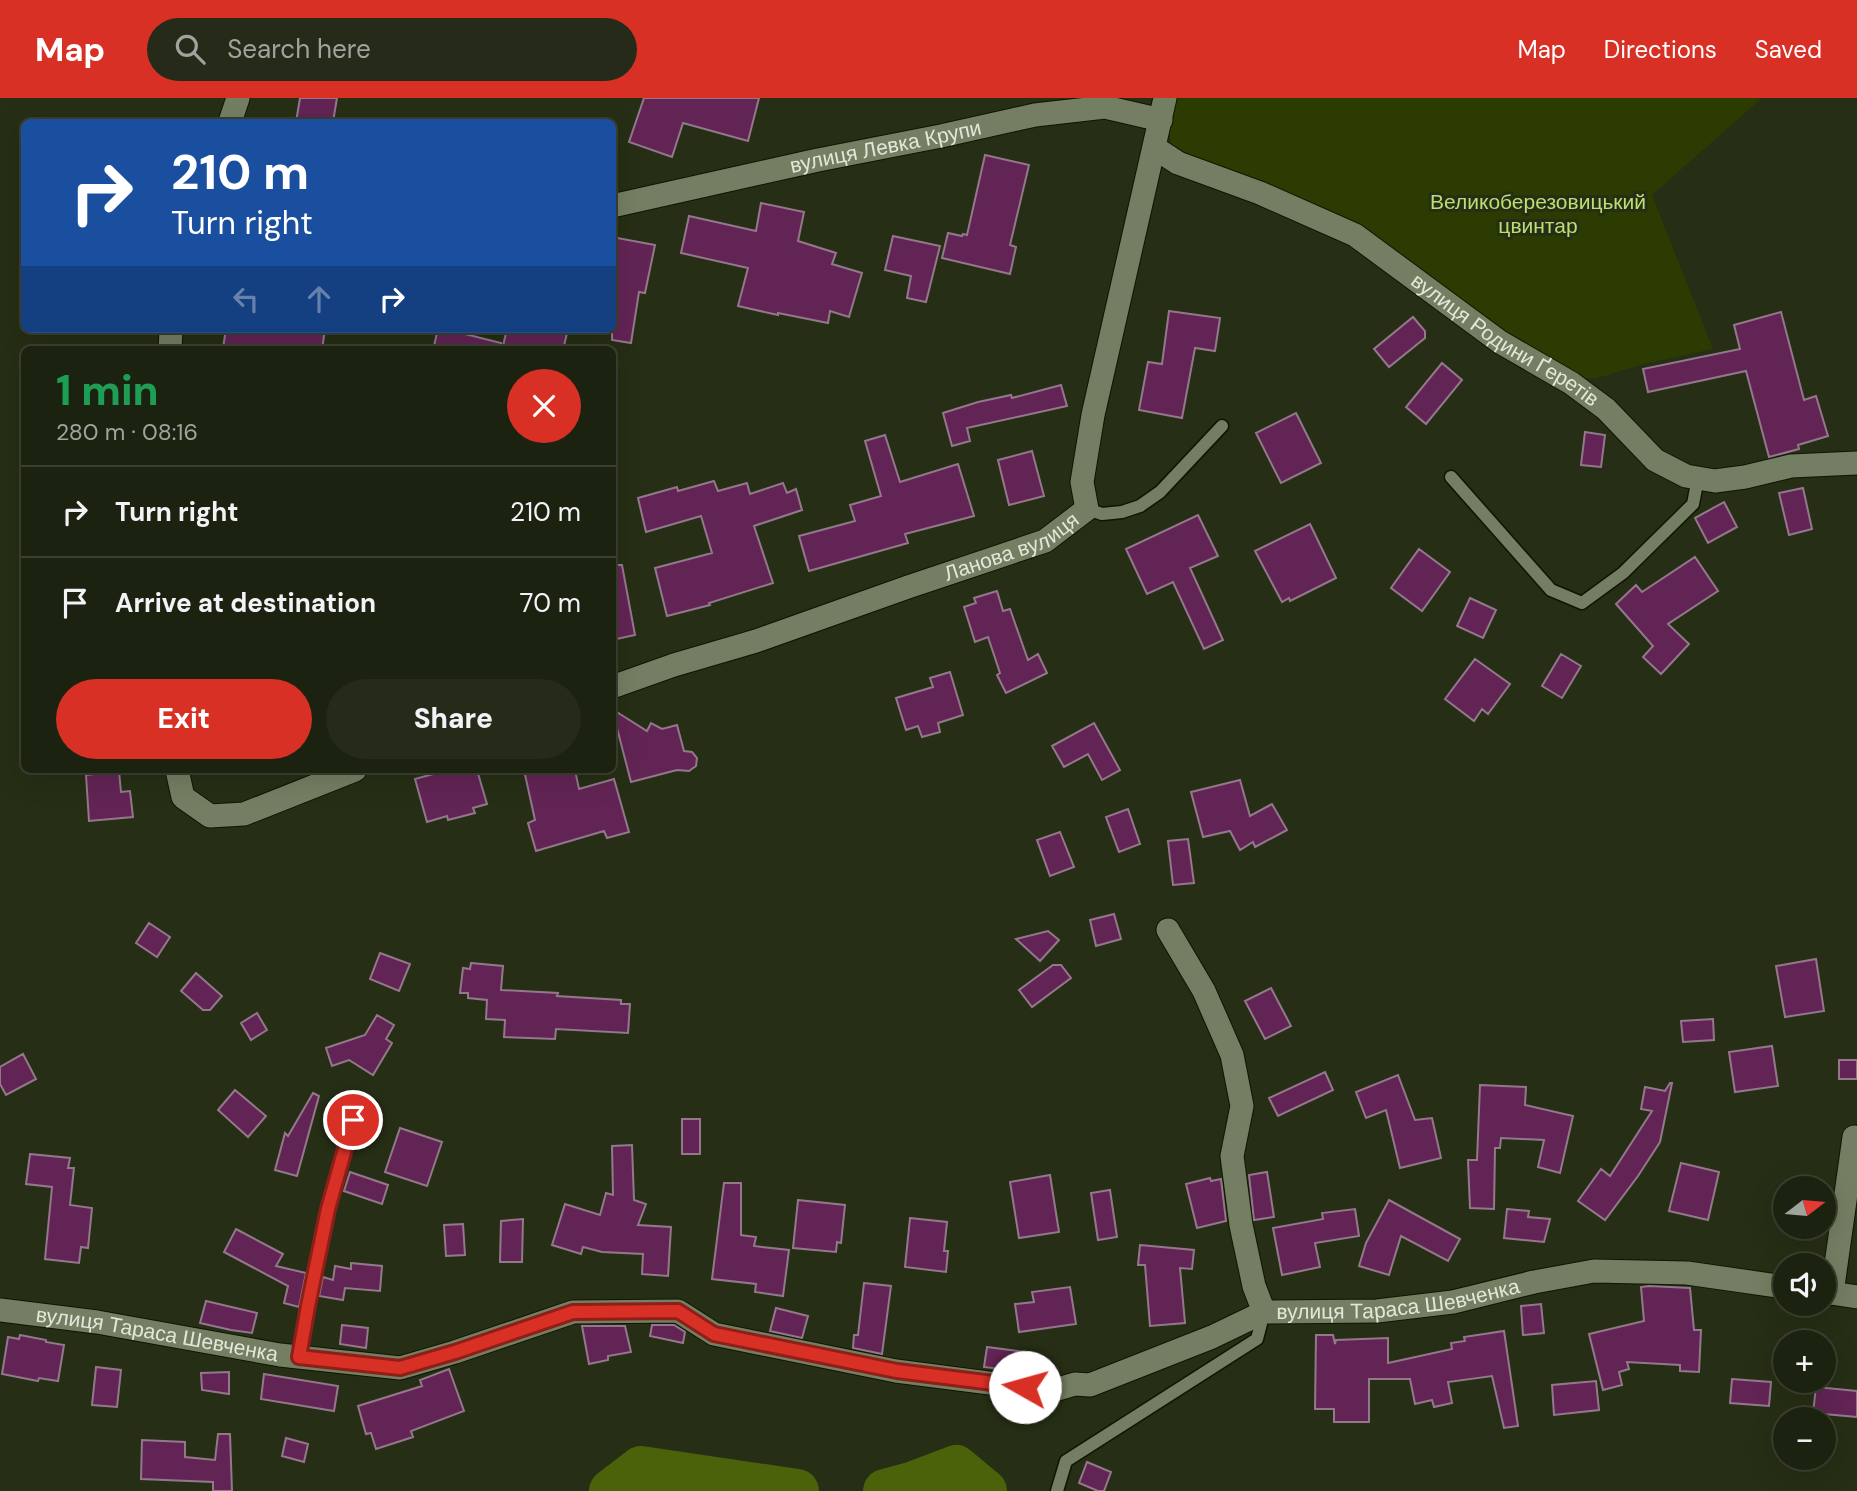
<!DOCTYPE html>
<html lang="en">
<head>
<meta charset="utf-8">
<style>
	:root { --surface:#1c2210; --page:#252a19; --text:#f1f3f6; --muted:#a0a49f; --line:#3a3f30; --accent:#d93025 }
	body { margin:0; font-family:"DM Sans",sans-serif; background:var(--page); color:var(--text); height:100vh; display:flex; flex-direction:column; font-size:26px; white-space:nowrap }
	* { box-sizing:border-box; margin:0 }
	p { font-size:23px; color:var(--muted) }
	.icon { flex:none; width:38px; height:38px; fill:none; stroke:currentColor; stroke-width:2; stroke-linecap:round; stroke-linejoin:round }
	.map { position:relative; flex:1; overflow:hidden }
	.sheet { position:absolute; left:21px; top:248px; width:595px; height:427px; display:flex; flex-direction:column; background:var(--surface); border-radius:10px; box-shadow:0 7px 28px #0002,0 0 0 2px var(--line) }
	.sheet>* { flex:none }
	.banner { position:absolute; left:21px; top:21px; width:595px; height:214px; border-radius:10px; box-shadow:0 7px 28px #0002,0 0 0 2px var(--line); background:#1a4fa0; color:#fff; overflow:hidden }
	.needle { width:46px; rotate:74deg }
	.controls { position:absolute; left:1773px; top:1078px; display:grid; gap:14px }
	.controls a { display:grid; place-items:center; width:63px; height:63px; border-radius:50%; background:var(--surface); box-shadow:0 7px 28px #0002,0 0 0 2px var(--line); font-size:35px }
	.pin { position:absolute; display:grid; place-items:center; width:60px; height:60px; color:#fff; margin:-30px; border:4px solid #fff; border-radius:50%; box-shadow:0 2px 7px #0007 }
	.me { position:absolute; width:77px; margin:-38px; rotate:277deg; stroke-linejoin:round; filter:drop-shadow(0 0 5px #0008) }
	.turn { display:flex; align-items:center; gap:24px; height:147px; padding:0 35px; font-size:32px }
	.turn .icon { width:91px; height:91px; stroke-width:2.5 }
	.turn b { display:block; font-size:49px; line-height:60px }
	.lanes { display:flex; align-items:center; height:66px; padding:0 35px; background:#0003; justify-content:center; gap:35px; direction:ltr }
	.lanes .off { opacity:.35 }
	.round { display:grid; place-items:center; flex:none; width:74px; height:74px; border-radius:37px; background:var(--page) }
	.summary { display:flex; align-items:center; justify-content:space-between; height:119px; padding:0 35px }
	h1 { font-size:42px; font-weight:800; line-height:52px; color:#1e9e55 }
	.action { display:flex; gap:14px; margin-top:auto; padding:14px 35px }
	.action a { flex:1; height:80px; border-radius:42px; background:var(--accent); color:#fff; font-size:28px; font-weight:800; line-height:80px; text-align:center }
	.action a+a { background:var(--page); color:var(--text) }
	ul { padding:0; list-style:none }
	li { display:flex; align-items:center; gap:21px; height:91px; padding:0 35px; border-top:2px solid var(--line) }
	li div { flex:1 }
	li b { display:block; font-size:26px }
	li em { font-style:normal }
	header { display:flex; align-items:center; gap:42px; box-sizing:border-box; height:98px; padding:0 35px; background:var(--accent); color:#fff }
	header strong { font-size:33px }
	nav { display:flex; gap:38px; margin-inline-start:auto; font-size:24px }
	.search { width:490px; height:63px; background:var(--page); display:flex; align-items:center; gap:18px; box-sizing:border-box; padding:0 24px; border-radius:38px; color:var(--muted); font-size:26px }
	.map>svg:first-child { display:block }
	.green { fill:#2c3b01 }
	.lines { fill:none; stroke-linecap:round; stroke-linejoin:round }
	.river { stroke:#4b620b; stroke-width:44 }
	.building { fill:#622454; stroke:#93788b; stroke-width:2 }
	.service-casing { stroke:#0f1601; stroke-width:15 }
	.minor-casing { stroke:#0f1601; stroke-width:25 }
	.service { stroke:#747e62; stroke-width:12 }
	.minor { stroke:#747e62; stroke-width:23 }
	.route-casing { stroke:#8d1f18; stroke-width:18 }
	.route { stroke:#d93025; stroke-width:12 }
	.labels { text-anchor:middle; stroke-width:6; stroke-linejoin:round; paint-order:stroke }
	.street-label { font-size:21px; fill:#e2e8d9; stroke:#262e15 }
	.park-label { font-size:21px; fill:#bcde74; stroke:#262e15 }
</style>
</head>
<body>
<header>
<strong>Map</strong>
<div class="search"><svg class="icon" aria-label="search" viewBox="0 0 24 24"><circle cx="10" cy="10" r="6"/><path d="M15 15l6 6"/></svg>Search here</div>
<nav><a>Map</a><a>Directions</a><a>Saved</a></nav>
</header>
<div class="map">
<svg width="1857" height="1393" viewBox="0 0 1857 1393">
	<rect width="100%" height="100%" fill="#262e15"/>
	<!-- green -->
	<path class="green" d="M1177,0H1762L1652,97L1713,251L1640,267L1598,280H1578L1539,257L1466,205L1171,46L1169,30Z"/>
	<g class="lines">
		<!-- river -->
		<path class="river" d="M611,1393L641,1370L797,1393
			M885,1393L911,1386L956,1369L985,1393"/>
	</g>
	<!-- building -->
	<path class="building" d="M300,0H337L333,24H296Z
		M644,0H759L748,43L683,25L672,59L629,44Z
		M985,57L1029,67L1010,147L1016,149L1010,176L942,160L948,135L962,138L963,136L967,137Z
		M761,105L804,114L798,143L836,155L832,166L862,175L849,219L830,213L828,225L778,215V217L738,208L748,170L681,155L689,118L756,133Z
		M893,138L940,148L926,204L907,200L911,178L885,172Z
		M612,139L655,147L645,195L639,194L631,245L612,242Z
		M1169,213L1220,220L1215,253L1195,250L1182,320L1139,312L1148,264L1162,266Z
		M1781,214L1804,302L1816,298L1828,338L1798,347L1799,351L1769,359L1746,273L1648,294L1643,271L1740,251L1734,227Z
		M1413,219L1425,233V240L1389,269L1374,251Z
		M226,231H325L322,252H234L223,250Z
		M438,231H445L501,245V252H433Z
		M507,231H568L563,252H502Z
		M1442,265L1462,282L1426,326L1406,309Z
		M1061,287L1067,308L967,330L970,343L952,348L943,315L978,304L1011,297L1012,300Z
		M1296,315L1321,365L1281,385L1256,335Z
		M1585,334L1605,337L1601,369L1581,367Z
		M885,337L900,384L958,366L974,418L905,436L908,445L809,473L799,438L855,423L850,407L881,398L865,343Z
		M1032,353L1044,398L1009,407L998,362Z
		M714,383L718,393L747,385L750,396L783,385L787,395L796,391L802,412L754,428L773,485L709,505L710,507L667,518L655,470L712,455L701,418L646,434L638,400L677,389L678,393Z
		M1803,390L1812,431L1789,437L1779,395Z
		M1724,404L1737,429L1708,445L1695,420Z
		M1198,417L1218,458L1190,470L1223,542L1204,551L1173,484L1147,496L1126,451Z
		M1310,426L1336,480L1290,503L1289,500L1282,504L1255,453Z
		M1419,451L1450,474L1422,513L1391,490Z
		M1695,459L1718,493L1668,526L1689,546L1661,576L1643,559L1653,548L1616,506L1636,487L1642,494Z
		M612,467H622L635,537L612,542Z
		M997,493L1003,513L1010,511L1028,562L1038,556L1047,575L1006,595L997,577L1000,575L988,539L975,544L964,509L976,505L974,500Z
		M1470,500L1496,512L1483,540L1457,528Z
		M1561,556L1581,568L1562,600L1542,588Z
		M1475,561L1510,586L1488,616L1482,611L1474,623L1445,601Z
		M950,574L963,617L938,625L940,634L922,639L918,628L906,632L896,600L933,589L930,580Z
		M612,611L647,633L651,625L662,631L677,627L684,653L692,654L697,660L696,668L689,673L677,672L631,684Z
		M1094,625L1120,672L1102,682L1088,656L1064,669L1052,648Z
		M448,672H477L487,706L473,710L475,715L448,722L447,718L427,724L415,681Z
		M524,672H575L579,691L614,681L629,734L607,740L604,733L536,753L528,725L535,722Z
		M119,673L121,694L130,693L133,719L89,723L86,677Z
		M1240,682L1250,718L1272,706L1287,732L1255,749L1253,744L1240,752L1230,733L1203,739L1191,694Z
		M1128,711L1140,746L1119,754L1106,719Z
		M1060,734L1074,769L1050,778L1037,742Z
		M1188,741L1194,785L1173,787L1168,743Z
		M1114,816L1121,841L1096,848L1090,822Z
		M149,825L170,839L157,859L136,845Z
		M1048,833L1059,842L1040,863L1016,841Z
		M380,855L410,866L399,893L370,881Z
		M1816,861L1824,913L1785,919L1776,868Z
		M471,865L503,868L501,892L558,895L557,898L621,902V906H630L628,935L556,931L555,941L504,939L505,922L486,921L487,902L468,900V895H460L463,870L470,871Z
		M1053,867H1061L1071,880L1032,909L1019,892Z
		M196,875L222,898L210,912H203L181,893Z
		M1271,890L1291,928L1265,941L1245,903Z
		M257,915L267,932L251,942L241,925Z
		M377,917L394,927L386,941L392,945L373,977L349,962L332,968L326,950L365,937Z
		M1713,921L1714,942L1683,944L1681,923Z
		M1772,948L1778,988L1735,994L1729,954Z
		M23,956L36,981L6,997L0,986V969Z
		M1839,962H1857V981H1839Z
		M1325,974L1333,992L1278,1018L1269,1000Z
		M1398,977L1415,1022L1432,1020L1441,1060L1400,1070L1386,1012L1366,1020L1356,994Z
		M1670,985H1672L1660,1044L1638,1078L1605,1122L1578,1103L1601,1071L1610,1078L1652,1013L1641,1011L1645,989L1665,993Z
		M1480,987L1526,989L1525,1007L1573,1018L1560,1075L1538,1069L1544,1042L1501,1040L1500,1050H1495L1494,1111L1470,1110L1468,1062H1477Z
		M235,992L266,1018L248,1039L218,1012Z
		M313,995L319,998L297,1078L275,1072L285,1035L288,1038Z
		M682,1021H700V1056H682Z
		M400,1030L442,1044L427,1088L385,1074Z
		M632,1047L634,1102L646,1106L638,1127L671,1129L668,1178L642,1176L643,1156L602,1154L583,1149L581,1156L552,1147L565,1106L600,1117L606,1095L613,1097L612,1048Z
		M30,1056L70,1060L68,1070H74L70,1107L92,1110L88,1150L81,1149L79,1165L45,1161L52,1089L26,1086Z
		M1681,1065L1719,1074L1708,1122L1669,1113Z
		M350,1074L388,1087L382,1106L344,1093Z
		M1267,1074L1274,1119L1254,1122L1249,1077Z
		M1050,1077L1059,1134L1019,1140L1010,1084Z
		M1210,1080L1211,1083L1221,1081L1226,1123L1197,1130L1186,1086Z
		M724,1085H741V1137L756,1139L754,1148L789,1152L783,1198L755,1194L756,1186L712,1181Z
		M1110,1092L1117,1139L1098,1142L1091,1095Z
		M798,1102L845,1107L841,1145L837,1144L836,1154L793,1150Z
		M1389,1102L1460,1141L1448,1163L1401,1138L1389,1177L1359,1168L1366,1145Z
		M1355,1111L1359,1138L1315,1145L1320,1169L1282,1177L1273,1130L1323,1121L1322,1115Z
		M1507,1111L1529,1113L1528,1119L1550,1121L1544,1144L1504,1140Z
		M910,1120L947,1124L944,1153H948L946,1174L905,1169Z
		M523,1121L522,1164H500L501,1123Z
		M463,1126L465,1157L446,1158L444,1127Z
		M236,1131L283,1156L276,1168L306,1175L299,1209L284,1205L288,1188L224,1154Z
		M1140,1147L1194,1152L1192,1171L1180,1170L1185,1225L1150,1228L1145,1167H1138Z
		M351,1165L382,1168L380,1193L345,1190L343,1202L319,1198L323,1179L333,1182L335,1168L351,1171Z
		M864,1185L891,1188L882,1256L853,1250L854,1237H858Z
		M1649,1188L1690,1190L1694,1232H1701L1699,1274L1680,1273V1267L1627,1264L1629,1271L1619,1274L1622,1287L1603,1292L1589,1236L1644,1223L1641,1189Z
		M1070,1189L1076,1226L1019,1234L1015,1206L1034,1204L1032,1194Z
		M206,1203L257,1215L252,1235L231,1232L200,1225Z
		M1541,1206L1544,1235L1523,1237L1521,1208Z
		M776,1210L808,1218L802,1240L770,1233Z
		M342,1227L368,1230L366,1250L340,1246Z
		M652,1227H674L685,1234L683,1245L650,1238Z
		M582,1228H625L631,1254L608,1258V1262L589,1266Z
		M1504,1233L1518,1328L1504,1330L1492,1278L1448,1284L1452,1305L1434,1309L1432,1302L1415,1306L1410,1281H1369V1324H1334V1311H1315L1316,1237H1333L1335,1246L1336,1242L1388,1240V1265L1452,1251L1451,1245L1465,1243L1464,1239Z
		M20,1237L46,1242V1244L64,1247L58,1283L39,1280L38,1283L2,1276L8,1239L19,1241Z
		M987,1249L1025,1254L1023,1274L984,1269Z
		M96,1269L121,1272L117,1309L92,1307Z
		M449,1271L464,1313L411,1333L413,1339L376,1351L371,1335L366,1336L358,1308L422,1288L420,1282Z
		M229,1274V1296L202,1292L201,1275Z
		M264,1276L338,1288L334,1313L261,1301Z
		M1732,1281L1771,1284L1769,1308L1730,1305Z
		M1596,1283L1599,1312L1554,1317L1552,1287Z
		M1816,1289L1857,1293V1319L1813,1315Z
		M218,1336H230L232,1393H213V1384L141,1381L142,1342L185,1344V1359L215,1362Z
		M286,1340L308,1346L304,1364L282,1358Z
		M1087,1364L1111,1374L1104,1393H1098L1079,1385Z"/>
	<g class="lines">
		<defs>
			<path id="service" d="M1451,379L1551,492L1582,505L1623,475L1693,406L1698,380
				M1087,411L1102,416L1122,414L1140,408L1160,394L1222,328
				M299,1259L308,1208L328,1111L353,1022L371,1007
				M1057,1393L1066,1363L1257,1241L1264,1214"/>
			<g id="minor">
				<path d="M230,24L238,0"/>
				<path id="s1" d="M1155,50L1178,65L1260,95L1355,137L1500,244L1571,285L1606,311L1655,362L1686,378L1715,383L1745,379L1791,368L1857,365"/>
				<path id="s2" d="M612,108L818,62L941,38L1035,17L1105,9L1161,22"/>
				<path d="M170,252L171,231"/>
				<path id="s3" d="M612,589L674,567L756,543L908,489L1045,443L1087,411L1082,384L1093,317L1165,0"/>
				<path d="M177,672L183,699L210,718L244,716L355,672"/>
				<path d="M1168,832L1204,893L1232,957L1242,1008L1232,1058L1241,1127L1254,1188L1264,1214"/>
				<path d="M1824,1194L1857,1199"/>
				<path d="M1832,1195L1854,1039"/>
				<path id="s4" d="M0,1212L97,1224L280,1257L400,1270L455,1254L573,1214L678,1213L714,1236L896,1273L1051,1293L1075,1286L1090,1287L1212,1239L1264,1214L1377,1213L1453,1204L1534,1184L1594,1173L1687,1175L1785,1189"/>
			</g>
		</defs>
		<!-- service casing -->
		<use href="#service" class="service-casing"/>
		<!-- minor casing -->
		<use href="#minor" class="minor-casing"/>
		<!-- service -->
		<use href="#service" class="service"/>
		<!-- minor -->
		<use href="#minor" class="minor"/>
	</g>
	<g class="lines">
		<defs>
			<path id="route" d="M353,1022L328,1111L308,1208L299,1259L400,1270L455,1254L573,1214L678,1213L714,1236L897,1273L1025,1289"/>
		</defs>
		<!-- route casing -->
		<use href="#route" class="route-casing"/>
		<!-- route -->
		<use href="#route" class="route"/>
	</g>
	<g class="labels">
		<!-- street labels -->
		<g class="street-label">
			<text dy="7" stroke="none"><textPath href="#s2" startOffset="280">вулиця Левка Крупи</textPath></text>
			<text dy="7" stroke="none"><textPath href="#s1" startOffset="402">вулиця Родини Ґеретів</textPath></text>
			<text dy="7" stroke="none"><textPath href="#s3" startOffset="424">Ланова вулиця</textPath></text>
			<text dy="7" stroke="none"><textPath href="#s4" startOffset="1440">вулиця Тараса Шевченка</textPath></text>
			<text dy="7" stroke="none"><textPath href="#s4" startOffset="159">вулиця Тараса Шевченка</textPath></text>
		</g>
		<!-- park labels -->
		<g class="park-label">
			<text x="1538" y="111">Великоберезовицький<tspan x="1538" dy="24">цвинтар</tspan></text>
		</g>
	</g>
</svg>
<div class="controls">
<a><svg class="needle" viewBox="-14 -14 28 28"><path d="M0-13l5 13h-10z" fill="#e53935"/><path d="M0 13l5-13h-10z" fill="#a0a49f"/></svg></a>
<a><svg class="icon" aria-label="sound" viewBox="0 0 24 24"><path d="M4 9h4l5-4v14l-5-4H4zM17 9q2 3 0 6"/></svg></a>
<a>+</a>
<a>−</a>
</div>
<div class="pin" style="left:353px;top:1022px;background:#d93025"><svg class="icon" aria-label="arrive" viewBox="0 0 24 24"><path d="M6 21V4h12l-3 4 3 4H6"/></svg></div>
<svg class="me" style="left:1025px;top:1289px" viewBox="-20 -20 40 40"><circle r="19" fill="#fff"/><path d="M0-13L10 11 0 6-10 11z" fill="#d93025"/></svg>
<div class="banner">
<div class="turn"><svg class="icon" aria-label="right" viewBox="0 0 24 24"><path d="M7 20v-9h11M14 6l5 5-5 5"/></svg><div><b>210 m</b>Turn right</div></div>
<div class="lanes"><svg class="icon off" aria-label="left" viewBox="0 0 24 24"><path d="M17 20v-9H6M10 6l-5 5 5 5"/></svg><svg class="icon off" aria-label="ahead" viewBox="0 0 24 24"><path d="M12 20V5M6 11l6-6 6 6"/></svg><svg class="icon" aria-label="right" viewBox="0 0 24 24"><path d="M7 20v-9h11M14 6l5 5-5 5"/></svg></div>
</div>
<section class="sheet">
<div class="summary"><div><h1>1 min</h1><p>280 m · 08:16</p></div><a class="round" style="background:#d93025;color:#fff"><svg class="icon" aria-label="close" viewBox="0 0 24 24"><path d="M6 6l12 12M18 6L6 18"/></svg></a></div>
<ul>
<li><svg class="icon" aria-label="right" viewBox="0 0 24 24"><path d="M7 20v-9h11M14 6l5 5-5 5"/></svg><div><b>Turn right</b></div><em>210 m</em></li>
<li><svg class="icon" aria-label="arrive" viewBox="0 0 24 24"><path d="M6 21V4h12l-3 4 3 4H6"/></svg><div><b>Arrive at destination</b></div><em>70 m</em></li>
</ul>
<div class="action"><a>Exit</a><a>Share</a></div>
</section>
</div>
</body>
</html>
